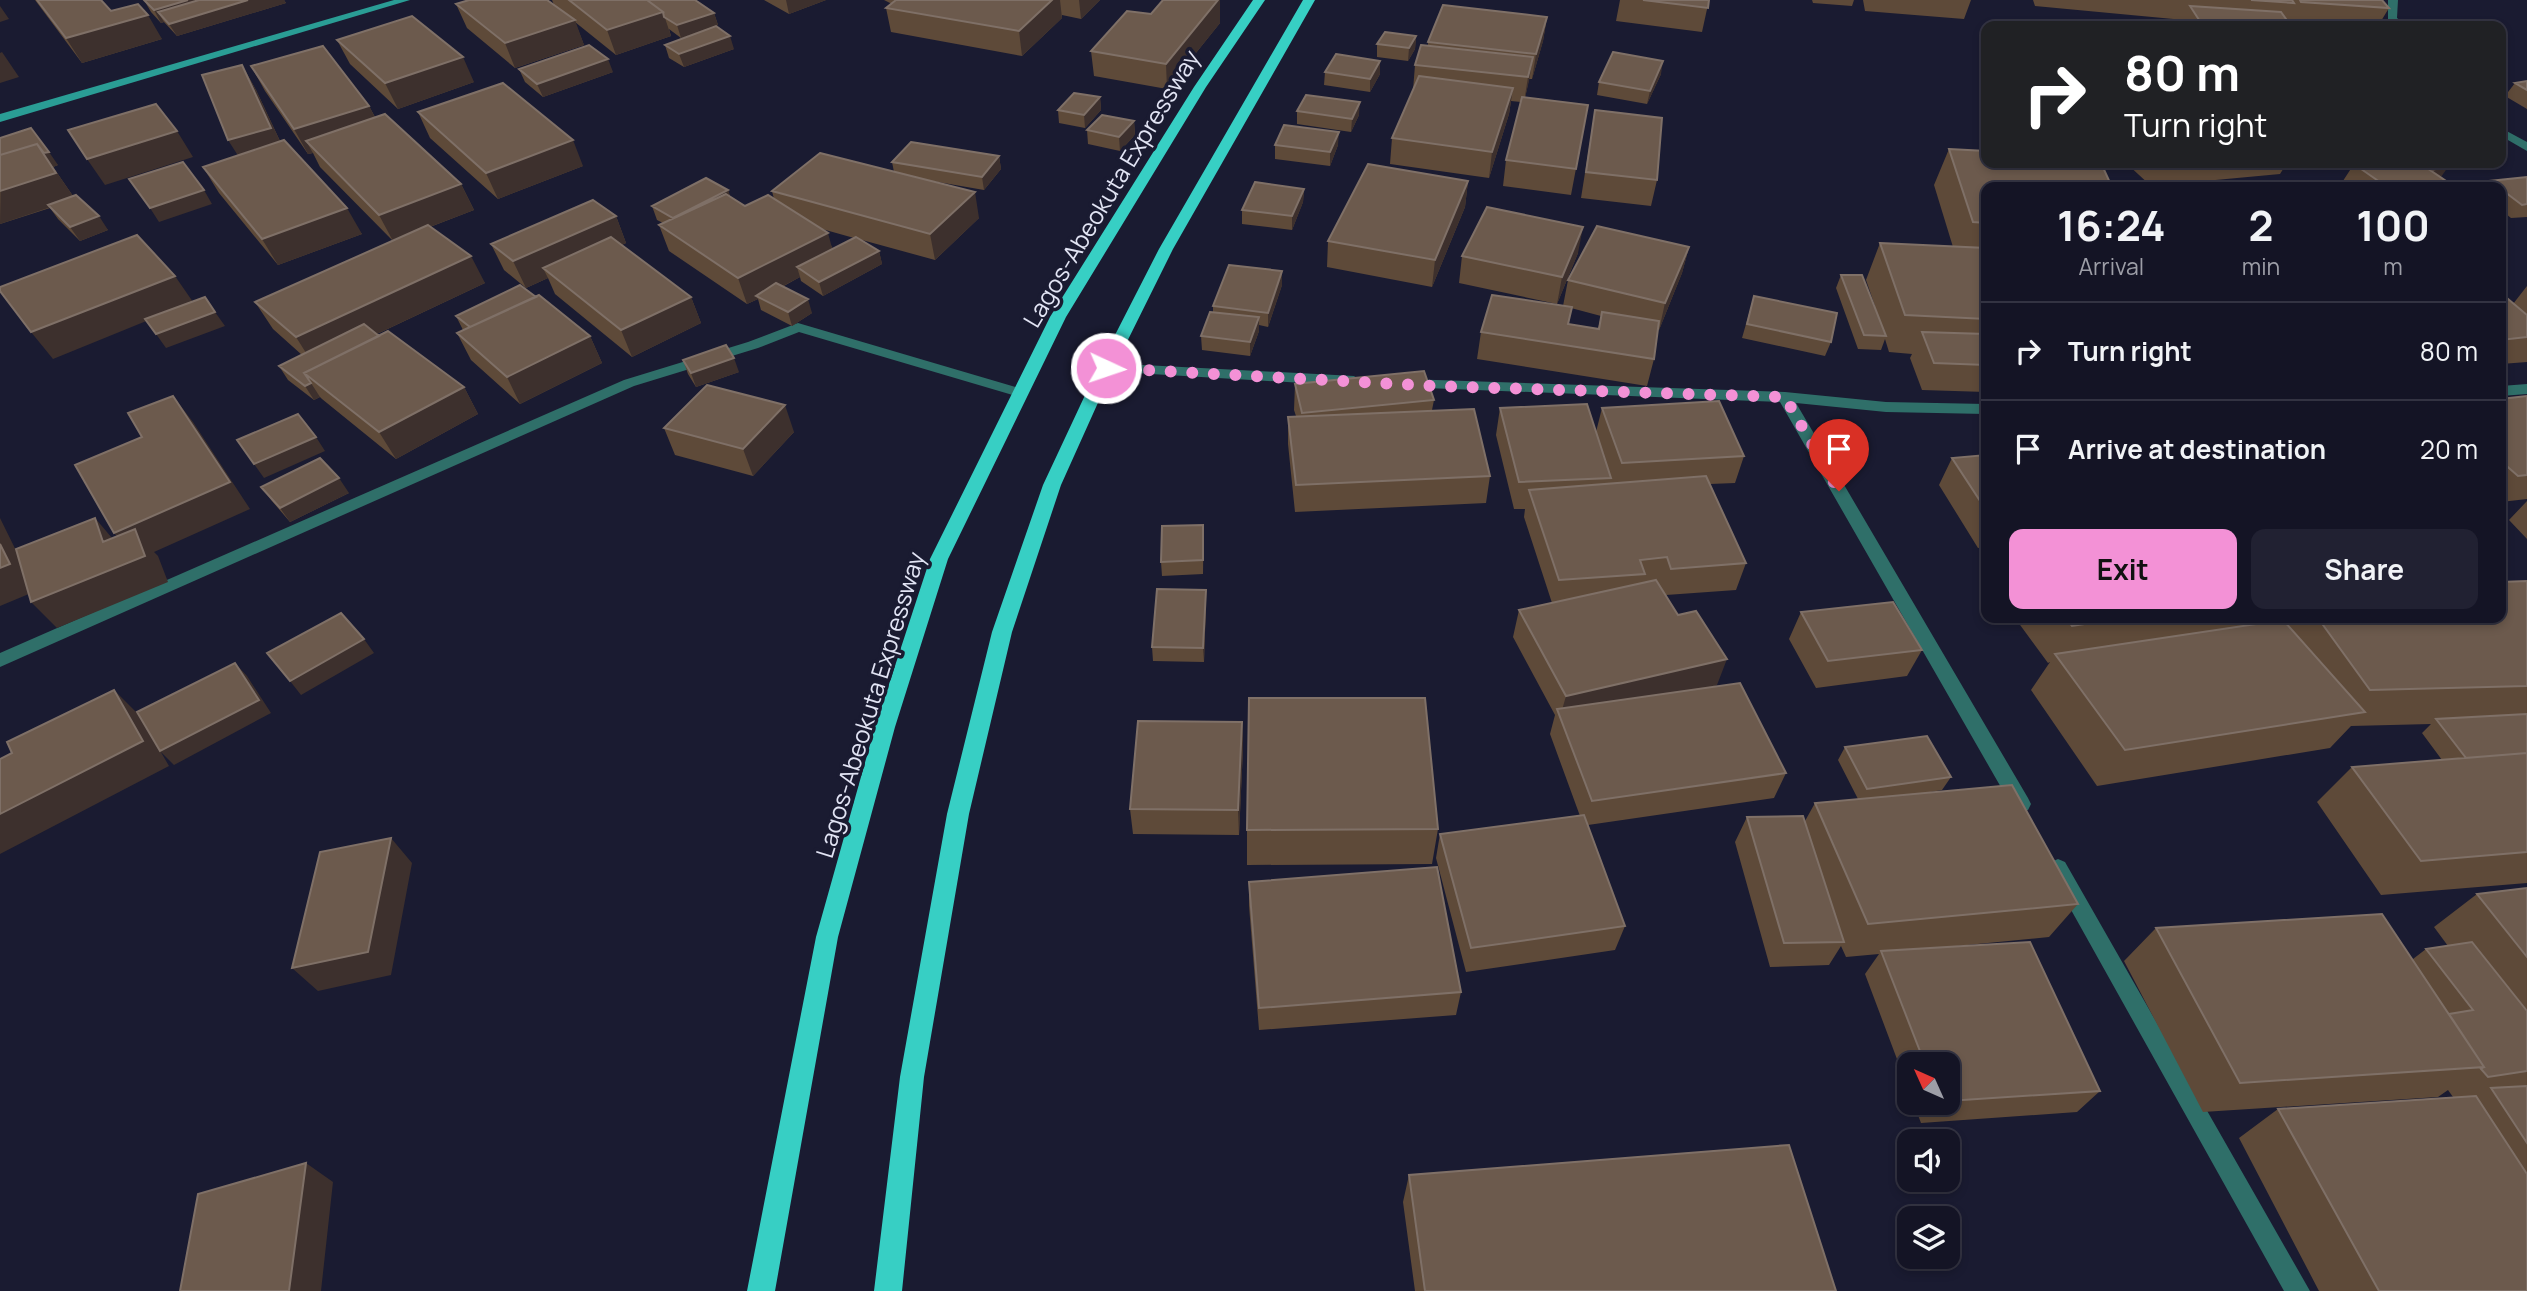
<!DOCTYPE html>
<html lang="en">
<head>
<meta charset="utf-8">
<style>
	:root { --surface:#141425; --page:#212132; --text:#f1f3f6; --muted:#9d9ea7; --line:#333342; --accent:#f391d6 }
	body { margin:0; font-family:Manrope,sans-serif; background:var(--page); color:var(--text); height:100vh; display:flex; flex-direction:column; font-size:26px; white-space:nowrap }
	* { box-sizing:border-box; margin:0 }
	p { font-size:23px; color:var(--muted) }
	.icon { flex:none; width:38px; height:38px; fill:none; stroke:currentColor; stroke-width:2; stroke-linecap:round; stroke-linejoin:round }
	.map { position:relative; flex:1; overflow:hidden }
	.panel { position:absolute; left:1981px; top:182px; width:525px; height:441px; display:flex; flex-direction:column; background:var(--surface); border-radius:14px; box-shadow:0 4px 10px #0003,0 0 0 2px var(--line) }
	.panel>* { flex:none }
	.hud { position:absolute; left:1981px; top:21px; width:525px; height:147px; border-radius:14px; box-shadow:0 4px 10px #0003,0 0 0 2px var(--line); background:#202124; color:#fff; overflow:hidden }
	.needle { width:46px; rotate:315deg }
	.buttons { position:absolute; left:1897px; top:1052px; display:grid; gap:14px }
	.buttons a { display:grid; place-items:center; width:63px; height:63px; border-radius:14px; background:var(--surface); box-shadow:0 4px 10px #0003,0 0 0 2px var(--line); font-size:35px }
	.pin { position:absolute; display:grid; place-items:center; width:60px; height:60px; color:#fff; margin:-72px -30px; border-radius:50% 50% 50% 0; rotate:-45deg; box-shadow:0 0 7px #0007 }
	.pin .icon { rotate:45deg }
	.me { position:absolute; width:77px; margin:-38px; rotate:93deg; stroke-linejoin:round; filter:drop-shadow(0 0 5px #0008) }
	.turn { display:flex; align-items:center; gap:24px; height:147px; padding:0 28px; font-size:32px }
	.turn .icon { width:91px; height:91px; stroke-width:2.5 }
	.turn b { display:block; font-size:49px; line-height:60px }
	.eta { display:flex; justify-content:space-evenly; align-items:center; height:119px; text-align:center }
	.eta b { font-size:42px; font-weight:700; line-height:49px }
	.cta { display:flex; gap:14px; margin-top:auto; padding:14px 28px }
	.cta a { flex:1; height:80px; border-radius:14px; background:var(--accent); color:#111; font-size:28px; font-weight:700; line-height:80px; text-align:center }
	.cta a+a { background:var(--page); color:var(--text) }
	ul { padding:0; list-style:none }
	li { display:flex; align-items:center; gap:21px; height:98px; padding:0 28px; border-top:2px solid var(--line) }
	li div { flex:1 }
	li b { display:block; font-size:26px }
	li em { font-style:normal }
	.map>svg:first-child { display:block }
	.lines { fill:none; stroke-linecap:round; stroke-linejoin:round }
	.minor { fill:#2f6f69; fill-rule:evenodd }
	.secondary { fill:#2a9d95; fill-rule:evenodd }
	.trunk { fill:#37cfc4; fill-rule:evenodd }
	.wall { fill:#5e4a39; fill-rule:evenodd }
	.shaded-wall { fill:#3d302d }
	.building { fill:#6c5a4d; stroke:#7f7067; stroke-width:2 }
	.route { stroke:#f391d6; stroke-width:12; stroke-dasharray:0 21.6 }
	.labels { text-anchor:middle; stroke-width:7; stroke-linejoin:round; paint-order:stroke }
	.street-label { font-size:24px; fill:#e2e4f4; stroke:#1a1b31 }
</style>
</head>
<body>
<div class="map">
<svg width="2527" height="1291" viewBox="0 0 2527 1291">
	<rect width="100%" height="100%" fill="#1a1b31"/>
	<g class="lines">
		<!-- minor -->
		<path class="minor" d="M2388,0H2398L2397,18L2408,26H2396L2388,21Z
			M2501,128L2527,142V151L2501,136Z
			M798,323L1026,390L1028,393L1021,398L1016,396L799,332L758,348L634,386L0,667V653L624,380L748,342Z
			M1106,363L1354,376L1361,381L1354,386L1101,371L1099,368Z
			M1406,379L1785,392L1886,402L1986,404V414L1886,412L1796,403L2028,798L2031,804L2028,810L2021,812L2014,810L1780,402L1401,387L1399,384L1401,381Z
			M2527,384V394L2501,396V386Z
			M2058,859L2065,862L2310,1291H2284L2051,874L2048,868L2051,862Z"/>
		<!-- secondary -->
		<path class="secondary" d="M394,0H410L0,122V114Z"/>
		<!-- trunk -->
		<path class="trunk" d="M1253,0H1265L1206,87L1066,317L948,559L895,727L838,937L775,1291H747L816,937L875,727L930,559L1050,317L1194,87Z
			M1303,0H1315L1173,249L1110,376L1061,485L1012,632L969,814L924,1077L902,1291H874L900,1077L947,814L992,632L1043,485L1094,376L1159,249Z"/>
	</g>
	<!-- wall -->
	<path class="wall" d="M35,0H101L111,11L162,39L82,63Z
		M144,0H284L286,3L177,36L164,22L161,23L151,12Z
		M552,0H695L714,13L718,25L681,38L669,29L671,36L616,55L575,22L584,45L515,68L467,28L456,4L554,5Z
		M764,0H826L789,14Z
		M884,0H1100L1081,19L1062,15V18L1022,56L891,32L886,8L892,4Z
		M1163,0H1220V23L1167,89L1094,76L1091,51L1151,14Z
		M1620,0H1709L1702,32L1616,21Z
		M1812,0H1854L1852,6L1813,3Z
		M1863,0H1971L1964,19L1865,11Z
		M2033,0H2382L2389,8L2378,26H2180L2184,20L2035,6Z
		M1547,17L1543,41L1532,79H1529L1525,98L1588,105L1571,195L1503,186L1506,160L1521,102L1511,101L1509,114L1489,178L1390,164L1392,138L1413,90L1415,65L1428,45V42Z
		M1416,36L1415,49L1408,61L1377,57V44Z
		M337,40L474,82L398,109L350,64Z
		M665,45L734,49L684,67L669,58Z
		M1380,61V74L1370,92L1324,85L1325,72Z
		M242,65L256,90L280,141L362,234L278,265L219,193L203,167L238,156Z
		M251,66L369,106L375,117L461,184L474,210L430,227L485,283L377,334L464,387L478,414L396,459L322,399L320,397L314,400L288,380L279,366L302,355L273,329L255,302L393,241L320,167L313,153L308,154L265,91Z
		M519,69L613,72L543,97L525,82Z
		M1661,74L1647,104L1597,95L1599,82Z
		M2527,81V109L2505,96L2515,83Z
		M1100,97L1101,110L1085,128L1059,123L1058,110Z
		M1595,110L1657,180L1651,206L1581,198Z
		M1297,111L1359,115L1351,132L1297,124Z
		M418,112L583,166L498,199L430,138Z
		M1134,121L1135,135L1120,151L1088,144L1087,130Z
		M0,138L58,165L53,167L73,196L108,230L80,241L58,219L50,208L0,224Z
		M1275,145H1338L1330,166L1275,159Z
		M1949,149L1986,187V392L1922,390L1910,358L1912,354L1889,352L1885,339L1881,350L1858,349L1836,288L1841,275L1875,306L1866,280L1880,243L1953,247L1934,185Z
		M999,156L1001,169L984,190L932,181L979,218L935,260L862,240L879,251L882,264L823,296L801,281L800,277L782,287L812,313L792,326L761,310L758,299L747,304L669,251L659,225L663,223L657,220L652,206L728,190L730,196L745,206L774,199L772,191L894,172L892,162ZM822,229L854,238L833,249Z
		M2126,163H2287L2280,174L2151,186Z
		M2354,164L2441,178L2455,187H2339Z
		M2527,177V217L2511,218L2501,210V187H2484L2489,181Z
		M1468,181L1465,207L1432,287L1327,267L1328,241Z
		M1304,189L1303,202L1292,230L1242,224V210Z
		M616,216L626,243L622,245L691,297L701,323L632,357L555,294L548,278L526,288L504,270L491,244Z
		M1689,247L1682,273L1659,330L1658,329L1654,359L1647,386L1477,359L1481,332L1563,306L1568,280ZM1571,308L1601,316L1598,329L1568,324Z
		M1578,253L1557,304L1459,283L1462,256Z
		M1282,285L1268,327L1259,325V331L1250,356L1202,350L1201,336L1213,312V306Z
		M2527,286V362L2501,364V293L2513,304Z
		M1754,296L1831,342L1825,356L1742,338Z
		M456,316L590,336L602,363L520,404L471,360L457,333L463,330Z
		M683,360L739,372L696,387L688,374Z
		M1295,384L1434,400L1432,410L1490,476L1486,503L1295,512L1288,444V417L1296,416L1294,410Z
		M2527,396V499L2501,502V399Z
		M1500,408L1596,432L1602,408L1744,456L1735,483L1710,484L1746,563L1736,590L1666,595L1717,685L1704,688L1786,773L1774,798L1588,825L1625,926L1615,950L1466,972L1436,858L1440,834L1580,816L1550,734L1555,715L1513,637L1519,610L1552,603L1524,517L1525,509H1514L1496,435Z
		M664,428L794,432L753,476L675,455Z
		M1986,455V547L1978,548L1939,485L1952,458Z
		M261,487L349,493L290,522L272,501Z
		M2527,501V539L2509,520Z
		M1203,525V574L1162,576L1161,562Z
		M2527,581V883L2381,895L2317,802L2352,767L2442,760L2422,733L2431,724L2351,726L2330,748L2097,786L2031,690L2050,662L2048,663L2015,618H2265L2260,623L2268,622L2271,619L2269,618H2501Z
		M1206,590V603L1204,662L1153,661L1152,647Z
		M1801,612L1922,650L1907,676L1816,688L1789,639Z
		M1242,722L1243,748L1239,835L1133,834L1130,809Z
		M1845,747L1951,777L1942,790L1919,794L2078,904L2049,937L1957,946L2100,1091L2077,1112L1921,1123L1913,1102H1948V1064H1909V1091L1865,974L1879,954L1846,957L1841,946L1829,965L1770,967L1735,842L1747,817L1805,821L1815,803L1858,799L1838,760Z
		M1438,829L1432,864L1247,865V830Z
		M1249,882L1461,992L1456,1015L1259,1030L1249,906Z
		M2527,888V1291H2319L2239,1138L2278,1109L2453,1097L2448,1090L2438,1097L2203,1112L2124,961L2156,928L2413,959L2426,949L2448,946L2434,927L2477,894Z
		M1409,1175L1836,1291H1415L1403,1202Z"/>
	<!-- shaded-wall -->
	<path class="shaded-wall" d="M188,0H222L158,12L164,22L161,23L154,10Z
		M248,0H284L286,3L177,36L169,24Z
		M786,0H826L789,14Z
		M1052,0H1060L1062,18L1022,56L1019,31Z
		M1079,0H1100L1081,19Z
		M1218,0H1220V23L1167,89L1166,64Z
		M0,6L9,19L0,22Z
		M663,12L671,36L616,55L607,30Z
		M714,13L718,25L681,38L677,25Z
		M148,15L162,39L82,63L66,38Z
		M1547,17L1543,41L1532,79L1536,54Z
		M575,20L584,45L515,68L505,43Z
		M730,36L734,49L684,67L679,54Z
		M1416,36L1415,49L1408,61L1409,48Z
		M2,52L19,77L0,83V53Z
		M463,57L474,82L398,109L385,83Z
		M1533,57L1529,81L1524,102L1528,77Z
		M608,59L613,72L543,97L537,84Z
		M1380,61V74L1370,92V79Z
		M1663,61L1661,74L1647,104L1650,91Z
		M242,65L256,90L286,154L244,165L228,140Z
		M1513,88L1509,114L1489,178L1492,152Z
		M1100,97L1101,110L1085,128L1084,115Z
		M1360,102L1359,115L1351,132L1352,119Z
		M369,106L382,131L306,141L313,153L308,154L294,129Z
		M1134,121L1135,135L1120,151L1119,137Z
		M177,131L193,157L105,185L87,159Z
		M1339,132L1338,145L1330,166V152Z
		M573,140L583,166L498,199L486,173Z
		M49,152L58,165L53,167L75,199L0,224L1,167Z
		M999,156L1001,169L984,190L982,177Z
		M2448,167L2434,187L2430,170Z
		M1468,181L1465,207L1432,287L1435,260Z
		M461,184L474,210L393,241L379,215Z
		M1304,189L1303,202L1292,230V216Z
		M204,190L212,204L159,222L150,208Z
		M728,190L732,203L673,218Z
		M975,192L979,218L935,260L930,234Z
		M347,208L362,234L278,265L262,239Z
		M99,216L108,230L80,241L70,227Z
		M616,216L626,243L553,276L543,268L548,278L526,288L513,261Z
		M1583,227L1578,253L1557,304L1562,277Z
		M828,233L835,259L797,267L800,277L760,298L756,296L758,299L747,304L738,278Z
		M1689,247L1682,273L1659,330L1665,303Z
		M879,251L882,264L823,296L819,282Z
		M471,256L485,283L313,364L296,337Z
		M1282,271V285L1268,327V313Z
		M175,276L193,302L53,359L31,332Z
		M691,297L701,323L632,357L621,330Z
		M808,299L812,313L792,326L788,312Z
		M215,312L225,326L166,348L156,334Z
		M1259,317V331L1250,356V342Z
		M590,336L602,363L520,404L507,377Z
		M734,358L739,372L696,387L691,373Z
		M311,383L320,397L314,400L305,386Z
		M464,387L478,414L396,459L379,432Z
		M173,396L193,422L250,509L154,552L158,556L168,582L57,628L31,602L103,542L95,518L118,545L137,559L114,533Z
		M785,405L794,432L753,476L743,449Z
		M316,437L325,451L264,478L254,464Z
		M339,478L349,493L290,522L280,508Z
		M0,518L36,591L0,606Z
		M1203,525L1204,539L1203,574Z
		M1206,590V603L1204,662L1203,648Z
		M364,639L374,653L301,695L290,681Z
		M1727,659L1717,685L1562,721L1560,717L1566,696Z
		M235,663L247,676L271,713L174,765L160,751Z
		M114,690L140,716L169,766L0,854V814Z
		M1242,722L1243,748L1239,835L1238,810Z
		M391,838L412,863L391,975L318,991L292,968Z
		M306,1163L333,1182L321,1291H289Z"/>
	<!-- building -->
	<path class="building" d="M37,0H101L111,11L138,4L148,15L66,38Z
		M144,0H188L154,10Z
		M199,0H248L169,24L158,12Z
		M469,0H547L575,20L505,43L456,4Z
		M569,0H647L663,12L607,30Z
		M647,0H695L714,13L677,25L664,17L663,12Z
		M896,0H1052L1019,31L886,8Z
		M1163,0H1218L1166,64L1091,51L1127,11L1151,14Z
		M1643,0H1709L1708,8Z
		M2251,0H2292L2294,3Z
		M2300,0H2382L2389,8L2301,2Z
		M1443,5L1547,17L1536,54L1428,42Z
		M2190,6L2281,12L2291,26H2203Z
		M412,16L463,57L385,83L337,40Z
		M2289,20L2367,26H2294Z
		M716,26L730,36L679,54L665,45Z
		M1385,32L1416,36L1409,48L1377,44Z
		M589,45L608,59L537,84L519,69Z
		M1421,45L1533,57L1528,77L1415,65Z
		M323,46L369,106L294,129L251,66Z
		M1613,52L1663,61L1650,91L1599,82Z
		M1336,54L1380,61L1370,79L1325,72Z
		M242,65L271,128L228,140L202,75Z
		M1419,76L1513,88L1492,152L1392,138Z
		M2527,81V90L2515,83Z
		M503,83L573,140L486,173L418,112Z
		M1074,93L1100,97L1084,115L1058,110Z
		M1306,95L1360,102L1352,119L1297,111Z
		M1522,97L1588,105L1576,169L1506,160Z
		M156,104L177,131L87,159L68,130Z
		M1595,110L1662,118L1657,180L1586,172Z
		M385,114L461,184L379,215L306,141Z
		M1102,115L1134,121L1119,137L1087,130Z
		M1284,125L1339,132L1330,152L1275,145Z
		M31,128L49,152L44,153L37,144L0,155V138Z
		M284,140L347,208L262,239L203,167Z
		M911,142L999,156L982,177L892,162Z
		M37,144L56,173L0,191V155Z
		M1949,149L1986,151V163H2101L2112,187H1986V223L1973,222Z
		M820,153L975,192L930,234L772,191Z
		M183,162L204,190L150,208L129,179Z
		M2363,163H2442L2448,167L2430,170L2455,187H2387L2354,164Z
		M1368,164L1468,181L1435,260L1328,241Z
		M2527,177V204L2522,205L2501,189V187H2498L2489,181Z
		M706,178L728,190L673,218L652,206Z
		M1255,182L1304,189L1292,216L1242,210Z
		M726,194L745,206L768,195L828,233L738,278L659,225Z
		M76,195L99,216L70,227L48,205Z
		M593,200L616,216L513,261L491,244Z
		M1487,207L1583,227L1562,277L1462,256Z
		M428,225L471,256L296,337L255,302Z
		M1597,226L1689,247L1665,303L1568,280Z
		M137,235L175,276L31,332L0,291V287Z
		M611,237L691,297L621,330L543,268Z
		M856,237L879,251L819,282L797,267Z
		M1880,243L1986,248V319L1905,315Z
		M1229,265L1282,271L1268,313L1213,306Z
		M1841,275H1862L1886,336L1864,335Z
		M776,283L808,299L788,312L756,296Z
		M520,285L536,297L470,327L456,316Z
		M2501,293L2527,315V337L2501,340Z
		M539,295L590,336L507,377L457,333Z
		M1492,295L1572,307L1568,324L1599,329L1602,312L1659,321L1654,359L1481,332Z
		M1754,296L1837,313L1831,342L1747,324Z
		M205,297L215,312L156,334L145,319Z
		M1210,312L1259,317L1250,342L1201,336Z
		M364,324L379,336L304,373L311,383L305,386L279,366Z
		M388,331L464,387L379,432L304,373Z
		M1922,332L1986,334V365L1934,363Z
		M726,345L734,358L691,373L683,360Z
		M1424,371L1434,400L1302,413L1295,384Z
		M707,385L785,405L743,449L664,428Z
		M173,396L230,482L114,533L75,465L142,437L128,413Z
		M2527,396V475L2518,476L2501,461V399Z
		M1719,401L1744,456L1622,463L1602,408Z
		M1587,404L1611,478L1519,482L1500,408Z
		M1474,409L1490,476L1296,485L1288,417Z
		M298,414L316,437L254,464L237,440Z
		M1986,455V510L1952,458Z
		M320,458L339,478L280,508L261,487Z
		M1706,476L1746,563L1671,569L1667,557L1640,560L1645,574L1559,580L1529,490Z
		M95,518L103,542L135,529L145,556L31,602L16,549Z
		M1203,525V560L1161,562L1162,526Z
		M0,544L10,564L0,568Z
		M1656,580L1678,615L1696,611L1727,659L1566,696L1519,610Z
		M2527,581V686L2370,690L2318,618H2501V582Z
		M1157,589L1206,590L1203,648L1152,647Z
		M1893,602L1922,650L1828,661L1801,612Z
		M341,613L364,639L290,681L267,653Z
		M2066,618H2124L2072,626Z
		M2283,620L2365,712L2125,750L2055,654Z
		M235,663L259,700L160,751L137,712Z
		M1740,683L1786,773L1592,801L1557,709Z
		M114,690L143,741L0,814V759L12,753L7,742Z
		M1249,698H1425L1438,829L1247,830Z
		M2527,714V753L2466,758L2436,719Z
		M1138,721L1242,722L1238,810L1130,809Z
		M1927,736L1951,777L1867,789L1845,747Z
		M2527,753V852L2421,861L2352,767Z
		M2012,785L2078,904L1868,924L1815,803Z
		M1584,815L1625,926L1471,948L1440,834Z
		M1803,816L1844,942L1784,943L1747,817Z
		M391,838L368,952L292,968L320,852Z
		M1437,867L1461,992L1259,1008L1249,882Z
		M2527,888V957L2477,894Z
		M2382,914L2484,1067L2240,1083L2156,928Z
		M2030,942L2100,1091L1948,1101V1064H1925L1881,951Z
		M2472,942L2527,1011V1071L2488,1077L2481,1069L2484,1067L2449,1014L2473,1010L2426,949Z
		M2527,1086V1143L2491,1088Z
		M2476,1096L2527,1174V1291H2379L2278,1109Z
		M1789,1145L1836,1291H1425L1409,1175Z
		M306,1163L289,1291H180L198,1194Z"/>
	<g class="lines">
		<!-- route -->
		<path class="route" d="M1106,368L1434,386L1785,397L1839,491"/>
	</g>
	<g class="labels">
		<!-- street labels -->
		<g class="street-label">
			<text transform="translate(1112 189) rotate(-59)" y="8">Lagos-Abeokuta Expressway</text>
			<text transform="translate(871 705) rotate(-73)" y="8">Lagos-Abeokuta Expressway</text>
		</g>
	</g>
</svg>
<div class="buttons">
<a><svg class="needle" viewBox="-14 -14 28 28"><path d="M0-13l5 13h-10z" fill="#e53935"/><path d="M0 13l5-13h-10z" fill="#9d9ea7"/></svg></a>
<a><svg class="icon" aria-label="sound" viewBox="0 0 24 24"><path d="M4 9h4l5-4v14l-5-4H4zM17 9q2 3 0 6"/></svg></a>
<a><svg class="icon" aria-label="layers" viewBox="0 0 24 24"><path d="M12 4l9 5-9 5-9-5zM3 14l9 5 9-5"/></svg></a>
</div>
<div class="pin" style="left:1839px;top:491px;background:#d93025"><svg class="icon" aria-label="arrive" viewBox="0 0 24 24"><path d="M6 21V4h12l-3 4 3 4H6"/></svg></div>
<svg class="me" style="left:1106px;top:368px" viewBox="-20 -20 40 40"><circle r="17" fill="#f391d6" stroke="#fff" stroke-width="3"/><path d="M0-11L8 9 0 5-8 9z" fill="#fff"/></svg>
<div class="hud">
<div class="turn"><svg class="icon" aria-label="right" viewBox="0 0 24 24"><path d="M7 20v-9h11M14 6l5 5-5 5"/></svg><div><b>80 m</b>Turn right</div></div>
</div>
<section class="panel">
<div class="eta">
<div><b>16:24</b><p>Arrival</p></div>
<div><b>2</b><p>min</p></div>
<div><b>100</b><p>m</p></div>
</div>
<ul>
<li><svg class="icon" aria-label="right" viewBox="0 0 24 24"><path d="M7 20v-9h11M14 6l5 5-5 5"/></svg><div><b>Turn right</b></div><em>80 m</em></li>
<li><svg class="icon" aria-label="arrive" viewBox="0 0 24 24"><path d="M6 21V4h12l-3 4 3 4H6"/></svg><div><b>Arrive at destination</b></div><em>20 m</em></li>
</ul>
<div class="cta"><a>Exit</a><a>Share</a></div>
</section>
</div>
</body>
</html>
